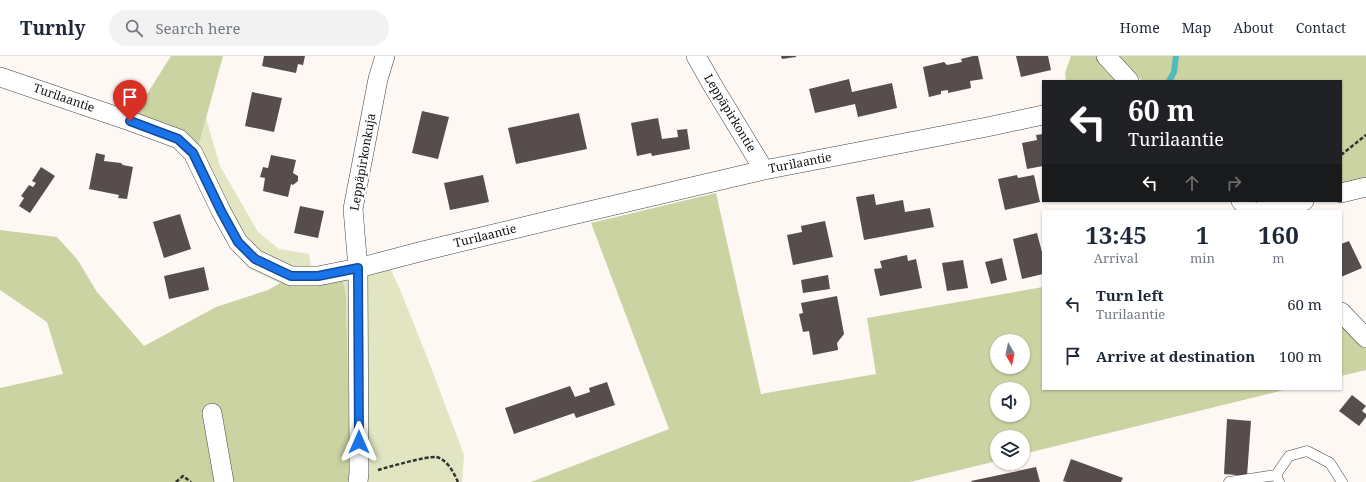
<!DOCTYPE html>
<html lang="en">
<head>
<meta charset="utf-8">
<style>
	:root { --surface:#fff; --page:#f2f2f3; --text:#1f2937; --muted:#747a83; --line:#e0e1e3 }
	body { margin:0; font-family:"Noto Serif",serif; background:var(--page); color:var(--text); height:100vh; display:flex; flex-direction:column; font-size:15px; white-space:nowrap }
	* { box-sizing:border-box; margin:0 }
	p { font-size:13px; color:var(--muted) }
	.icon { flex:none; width:22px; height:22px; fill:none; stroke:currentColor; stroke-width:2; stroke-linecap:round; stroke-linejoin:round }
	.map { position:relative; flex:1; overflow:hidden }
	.drawer { position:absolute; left:1042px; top:154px; width:300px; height:180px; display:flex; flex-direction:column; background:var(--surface); border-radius:0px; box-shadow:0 1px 3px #0004 }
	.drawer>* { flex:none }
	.hud { position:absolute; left:1042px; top:24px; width:300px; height:122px; border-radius:0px; box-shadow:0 1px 3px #0004; background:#202124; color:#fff; overflow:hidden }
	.needle { width:26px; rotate:171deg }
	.fabs { position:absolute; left:990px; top:278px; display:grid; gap:8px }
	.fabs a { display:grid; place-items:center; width:40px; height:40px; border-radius:50%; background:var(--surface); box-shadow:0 1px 3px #0004; font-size:20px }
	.pin { position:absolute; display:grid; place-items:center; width:34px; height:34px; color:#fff; margin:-41px -17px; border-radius:50% 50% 50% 0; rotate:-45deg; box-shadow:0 0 4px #0007 }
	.pin .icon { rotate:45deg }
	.me { position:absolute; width:44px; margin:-22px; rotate:0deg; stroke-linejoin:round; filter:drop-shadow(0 0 3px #0008) }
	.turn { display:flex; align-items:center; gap:14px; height:84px; padding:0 20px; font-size:18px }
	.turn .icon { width:52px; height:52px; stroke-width:2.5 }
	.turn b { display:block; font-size:28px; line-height:34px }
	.lanes { display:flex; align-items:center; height:38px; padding:0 20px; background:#0003; justify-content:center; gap:20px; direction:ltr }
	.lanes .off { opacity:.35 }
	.eta { display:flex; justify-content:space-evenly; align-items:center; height:68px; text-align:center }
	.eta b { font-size:24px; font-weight:700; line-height:28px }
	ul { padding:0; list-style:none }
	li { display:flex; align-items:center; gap:12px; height:52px; padding:0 20px }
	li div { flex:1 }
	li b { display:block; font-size:15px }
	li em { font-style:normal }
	header { display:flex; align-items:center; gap:24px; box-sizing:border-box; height:56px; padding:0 20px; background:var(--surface); border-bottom:1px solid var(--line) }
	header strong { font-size:19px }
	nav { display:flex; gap:22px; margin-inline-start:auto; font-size:14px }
	.search { width:280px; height:36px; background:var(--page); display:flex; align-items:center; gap:10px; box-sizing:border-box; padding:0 14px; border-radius:22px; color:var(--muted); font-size:15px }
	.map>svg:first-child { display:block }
	.green { fill:#e1e5c1 }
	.forest { fill:#cbd3a2; fill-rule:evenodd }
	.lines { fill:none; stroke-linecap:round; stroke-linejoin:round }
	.stream { stroke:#4fbbbc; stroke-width:6 }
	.building { fill:#574d4d }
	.lane-casing { stroke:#434343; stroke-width:11 }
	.street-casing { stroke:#434343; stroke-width:20 }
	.path { stroke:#323232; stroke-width:2.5; stroke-dasharray:4 2; stroke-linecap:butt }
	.lane { stroke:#fff; stroke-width:10 }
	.street { stroke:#fff; stroke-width:19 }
	.route-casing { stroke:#114b97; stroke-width:10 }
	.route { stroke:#1a73e8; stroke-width:7 }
	.labels { text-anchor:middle; stroke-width:4; stroke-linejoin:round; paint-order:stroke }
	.street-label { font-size:12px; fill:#101010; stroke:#fff }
</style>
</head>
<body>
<header>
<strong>Turnly</strong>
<div class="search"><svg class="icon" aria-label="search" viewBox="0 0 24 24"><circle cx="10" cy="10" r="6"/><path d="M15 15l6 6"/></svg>Search here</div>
<nav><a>Home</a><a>Map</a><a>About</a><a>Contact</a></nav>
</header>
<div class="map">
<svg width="1366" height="426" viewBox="0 0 1366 426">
	<rect width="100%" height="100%" fill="#fdf8f4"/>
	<!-- green -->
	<path class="green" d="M206,62L220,110L258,176L279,193L309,198L313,224L279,227L248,212L219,170L193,97L199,88Z
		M387,205L401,236L427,301L464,399L462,426H348L350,412L346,239L341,216Z"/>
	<!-- forest -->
	<path class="forest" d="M171,0H223L199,88L193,97L130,65Z
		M1071,0H1097L1120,25H1066L1065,17Z
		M1119,0H1366V122L1341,128V25H1142Z
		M716,137L761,338L876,318L867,262L1043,231V333H1288L1023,398V381H997V405L910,426H531L669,373L591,167ZM997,285H1023V311H997ZM997,333H1023V359H997Z
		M0,174L57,181L77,203L97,236L144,290L216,251L268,234L291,221L341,216L346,239L350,412L348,426H0V332L63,318L47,266L0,234Z
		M1341,268L1366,293V314L1341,320Z"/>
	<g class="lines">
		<!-- stream -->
		<path class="stream" d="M1169,25L1174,16L1176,0"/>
	</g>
	<!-- building -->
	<path class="building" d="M264,0H305L303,9L298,8L296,17L262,10Z
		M781,0H796V1L782,3Z
		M973,0H978L983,23L970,25L971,32L948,37V34L941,35V38L929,41L923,11L944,6L947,9L962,6L961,3Z
		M1016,0H1048L1051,14L1021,21Z
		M849,23L852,36L892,27L897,52L858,61L855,48L815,57L809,33Z
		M252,36L282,42L274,76L245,70Z
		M422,55L449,61L438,103L412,97Z
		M579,57L587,93L516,108L508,72Z
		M658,62L662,83L678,81L677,74L687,73L690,93L652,100L651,97L637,100L631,67Z
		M1043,78V110L1027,113L1022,87L1037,84L1036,79Z
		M96,97L105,99L104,105L121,107L123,109L133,111L127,143L118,142L119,139L89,133Z
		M271,99L296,104L293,117L298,120V125L293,129L291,128L288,141L263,135L265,122L260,121L263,111L268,112Z
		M41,111L55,120L30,157L19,150L24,142L21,140L29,129L33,131L36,127L32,125Z
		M483,119L489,146L450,154L444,127Z
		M1017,119L1018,122L1034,119L1040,146L1005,154L998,123Z
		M874,138L876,149L903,144L905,156L930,152L934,171L864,184L856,141Z
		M300,150L324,155L318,182L294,177Z
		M180,158L191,193L164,202L153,166Z
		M825,165L833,201L793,209L787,179L802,176L801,170Z
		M1037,177L1043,200V218L1022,223L1013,183Z
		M1349,185L1362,212L1341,221V188Z
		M907,199L908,205L916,203L922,232L880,240L874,213L882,212L880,205Z
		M1002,202L1007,224L991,228L985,206Z
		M963,204L968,232L947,235L942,207Z
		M204,211L209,234L169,243L164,220Z
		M828,219L830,233L803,237L801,224Z
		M837,240L844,278L837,287L838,294L813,299L809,275L803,276L799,258L803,257L801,247Z
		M607,326L615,349L576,362L574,357L514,378L505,352L570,330L575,341L590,336L589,332Z
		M1352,339L1366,350L1362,355L1366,358V361L1359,370L1339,355Z
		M1227,363L1251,365L1247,420L1224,418Z
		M1071,403L1123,422L1121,426H1067L1063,425Z
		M1036,411L1040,426H972L971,425Z"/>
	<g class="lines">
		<defs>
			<path id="lane" d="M1229,426L1276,419
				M1279,426L1276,419L1289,400L1307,395L1330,407L1342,426"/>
			<path id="street" d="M696,0L713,30L764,114
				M1106,0L1129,25
				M0,21L130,65L179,83L193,97L221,155L238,186L255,203L291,220H318L358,212L423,195L568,160L764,114L987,71L1043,59
				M1341,137L1366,131
				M1241,145L1251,155
				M1260,155L1304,145
				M1341,256L1366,282
				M212,357L224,426
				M358,426L359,417L358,212L353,153L378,23L385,0"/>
		</defs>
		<!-- lane casing -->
		<use href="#lane" class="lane-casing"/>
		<!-- street casing -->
		<use href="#street" class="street-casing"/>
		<!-- path -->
		<path class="path" d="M1341,99L1366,79
			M378,414C388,411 427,400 436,401C447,403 454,417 458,426
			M176,426L183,420L191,426"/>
		<!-- lane -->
		<use href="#lane" class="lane"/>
		<!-- street -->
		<use href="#street" class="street"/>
	</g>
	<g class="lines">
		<defs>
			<path id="route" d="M130,65L178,83L193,97L221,155L238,186L255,203L291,220H318L358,212L359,386"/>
		</defs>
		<!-- route casing -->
		<use href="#route" class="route-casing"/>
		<!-- route -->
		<use href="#route" class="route"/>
	</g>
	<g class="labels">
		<!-- street labels -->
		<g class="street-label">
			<text transform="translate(64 42) rotate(19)" y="4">Turilaantie</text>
			<text transform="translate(730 57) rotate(59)" y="4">Leppäpirkontie</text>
			<text transform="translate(363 106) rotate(-80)" y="4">Leppäpirkonkuja</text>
			<text transform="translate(800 107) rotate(-11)" y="4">Turilaantie</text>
			<text transform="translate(485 180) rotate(-14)" y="4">Turilaantie</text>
		</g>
	</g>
</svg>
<div class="fabs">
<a><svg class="needle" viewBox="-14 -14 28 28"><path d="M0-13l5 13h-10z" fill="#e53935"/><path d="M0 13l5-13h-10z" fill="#747a83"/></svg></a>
<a><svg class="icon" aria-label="sound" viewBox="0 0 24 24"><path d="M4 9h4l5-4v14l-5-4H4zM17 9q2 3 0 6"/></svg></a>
<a><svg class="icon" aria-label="layers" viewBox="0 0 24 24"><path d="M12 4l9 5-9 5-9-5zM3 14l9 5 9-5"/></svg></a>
</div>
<div class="pin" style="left:130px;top:65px;background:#d93025"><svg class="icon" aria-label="arrive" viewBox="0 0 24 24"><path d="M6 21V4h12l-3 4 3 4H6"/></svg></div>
<svg class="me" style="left:359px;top:386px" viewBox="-20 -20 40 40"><path d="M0-17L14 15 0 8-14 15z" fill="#1a73e8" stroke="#fff" stroke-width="4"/></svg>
<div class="hud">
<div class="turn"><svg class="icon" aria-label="left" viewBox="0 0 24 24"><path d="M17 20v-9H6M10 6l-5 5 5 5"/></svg><div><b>60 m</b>Turilaantie</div></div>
<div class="lanes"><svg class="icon" aria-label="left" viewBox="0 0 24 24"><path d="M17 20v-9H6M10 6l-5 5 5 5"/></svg><svg class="icon off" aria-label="ahead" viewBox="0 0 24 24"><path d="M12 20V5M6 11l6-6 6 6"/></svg><svg class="icon off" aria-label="right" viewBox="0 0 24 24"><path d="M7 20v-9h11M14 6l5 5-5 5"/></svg></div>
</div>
<section class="drawer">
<div class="eta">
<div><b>13:45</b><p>Arrival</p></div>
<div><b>1</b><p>min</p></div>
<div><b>160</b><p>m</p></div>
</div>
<ul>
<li><svg class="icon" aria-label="left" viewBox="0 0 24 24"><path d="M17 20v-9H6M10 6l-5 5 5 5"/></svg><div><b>Turn left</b><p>Turilaantie</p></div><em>60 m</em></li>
<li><svg class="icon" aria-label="arrive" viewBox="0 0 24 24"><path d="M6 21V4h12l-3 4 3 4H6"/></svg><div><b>Arrive at destination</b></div><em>100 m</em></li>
</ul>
</section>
</div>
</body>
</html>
